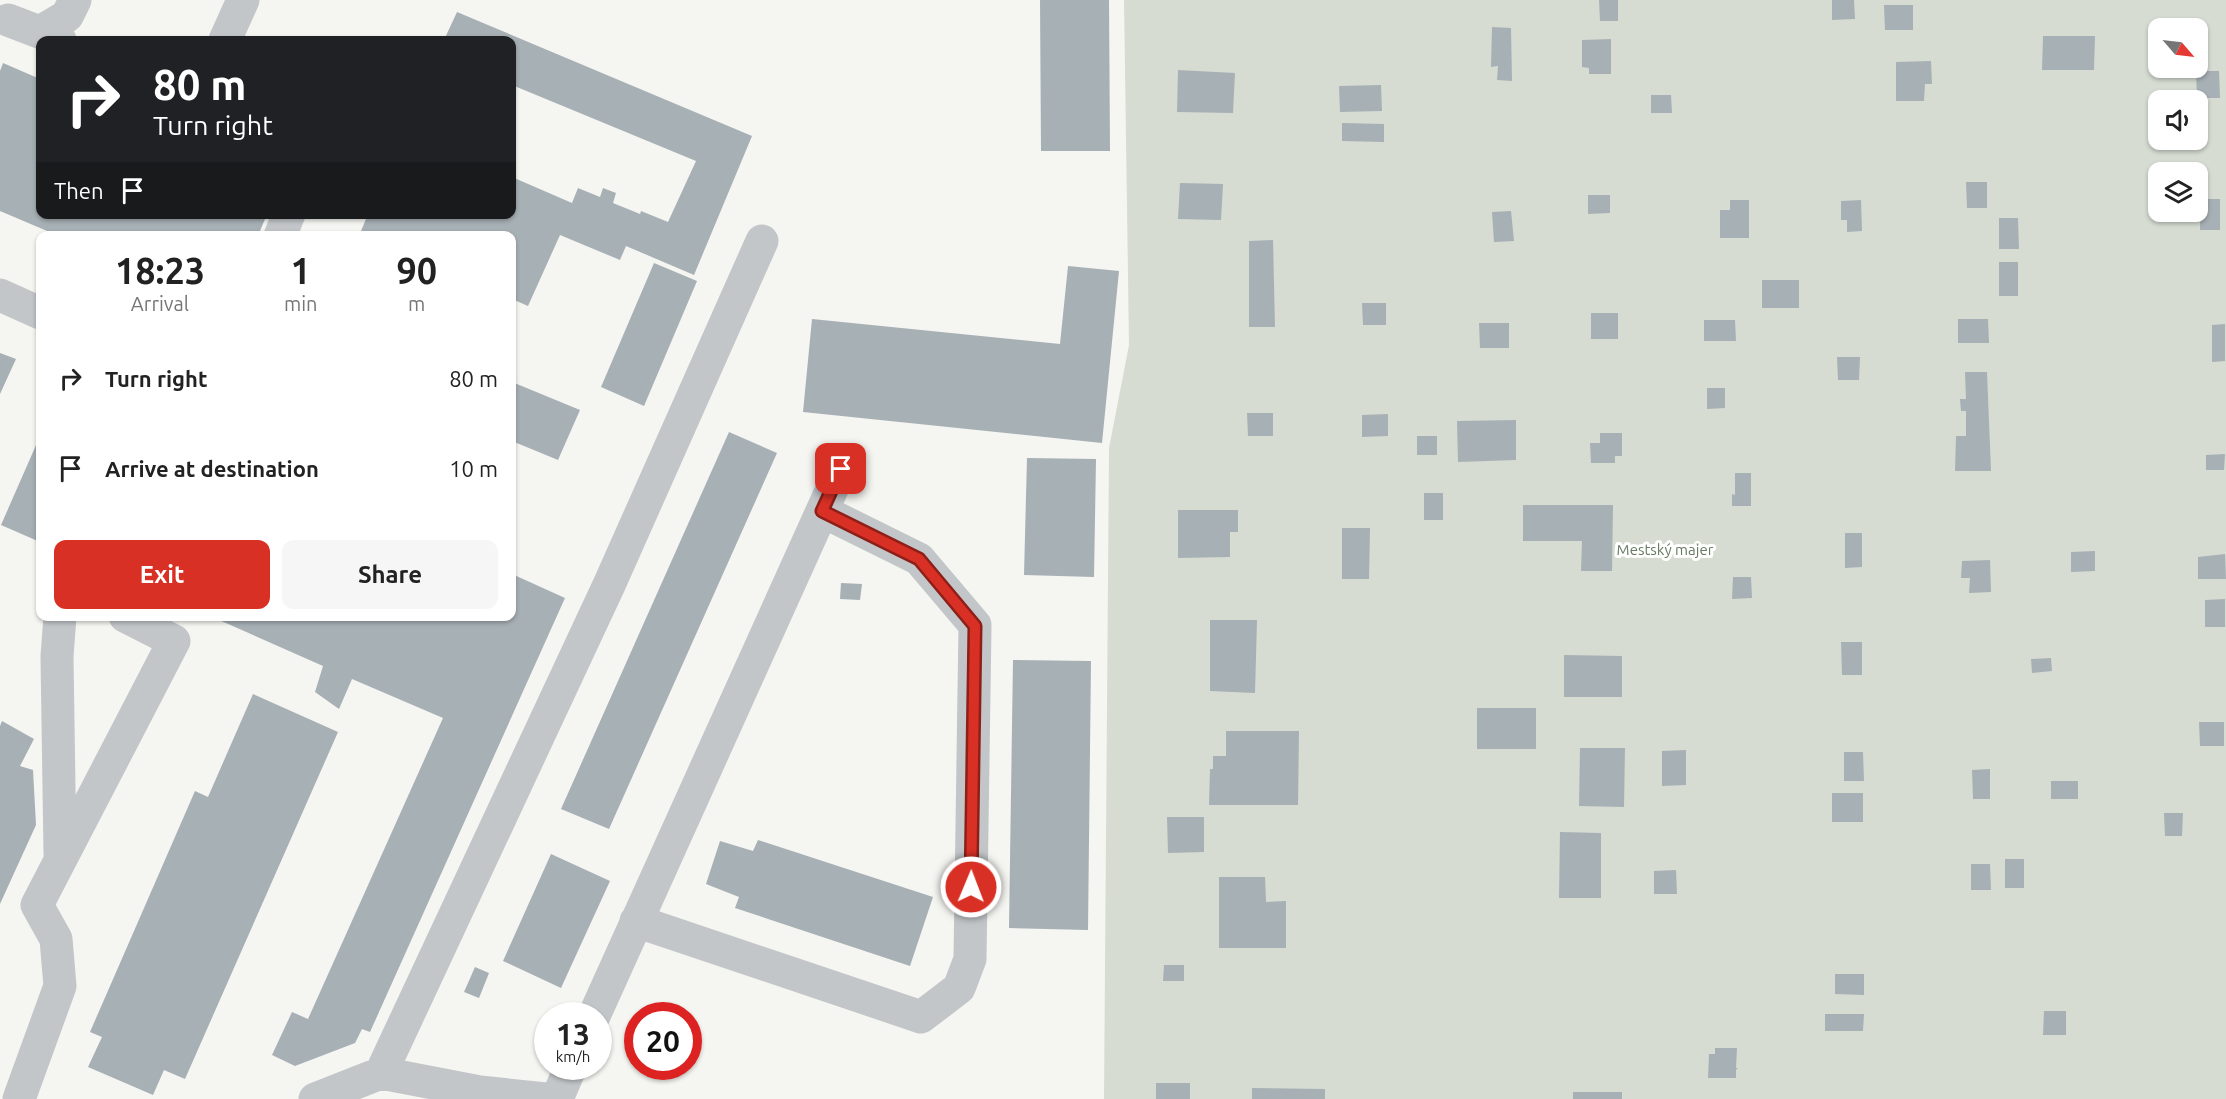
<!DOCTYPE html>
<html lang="en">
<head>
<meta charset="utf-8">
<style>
	:root { --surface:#fff; --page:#f6f6f6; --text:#222; --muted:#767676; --accent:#d93025 }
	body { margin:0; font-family:Ubuntu,sans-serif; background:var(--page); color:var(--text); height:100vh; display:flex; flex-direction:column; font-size:22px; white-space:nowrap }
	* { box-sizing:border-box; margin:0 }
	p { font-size:20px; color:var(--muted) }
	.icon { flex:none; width:33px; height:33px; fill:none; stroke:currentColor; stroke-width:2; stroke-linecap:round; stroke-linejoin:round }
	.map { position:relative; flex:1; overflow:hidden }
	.drawer { position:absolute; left:36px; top:231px; width:480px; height:390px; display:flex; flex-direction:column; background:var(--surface); border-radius:12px; box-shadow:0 2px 4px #0004 }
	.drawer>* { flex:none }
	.guide { position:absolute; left:36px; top:36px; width:480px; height:183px; border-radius:12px; box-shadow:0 2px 4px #0004; background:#202124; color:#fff; overflow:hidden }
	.needle { width:39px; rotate:118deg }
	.buttons { position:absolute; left:2148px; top:18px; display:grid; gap:12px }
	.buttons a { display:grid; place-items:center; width:60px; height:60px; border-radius:12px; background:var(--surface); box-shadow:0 2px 4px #0004; font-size:30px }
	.speed { position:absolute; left:534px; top:1002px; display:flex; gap:12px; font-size:30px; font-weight:700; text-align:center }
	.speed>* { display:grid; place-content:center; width:78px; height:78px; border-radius:50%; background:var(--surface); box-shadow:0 2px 4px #0004; line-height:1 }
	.speed small { font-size:15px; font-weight:400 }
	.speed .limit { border:9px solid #d22; background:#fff; color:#111 }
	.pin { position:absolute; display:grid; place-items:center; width:51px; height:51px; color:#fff; margin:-26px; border-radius:12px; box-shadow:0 3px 9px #0006 }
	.me { position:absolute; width:66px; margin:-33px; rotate:1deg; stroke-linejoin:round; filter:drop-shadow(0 0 4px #0008) }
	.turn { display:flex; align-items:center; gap:21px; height:126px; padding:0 18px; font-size:27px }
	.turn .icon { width:78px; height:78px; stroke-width:2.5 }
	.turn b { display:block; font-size:42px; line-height:51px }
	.then { display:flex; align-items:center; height:57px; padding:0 18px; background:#0003; gap:12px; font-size:22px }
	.eta { display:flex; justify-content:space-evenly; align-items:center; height:102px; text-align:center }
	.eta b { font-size:36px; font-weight:700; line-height:42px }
	.action { display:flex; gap:12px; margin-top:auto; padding:12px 18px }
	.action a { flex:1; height:69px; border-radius:12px; background:var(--accent); color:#fff; font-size:24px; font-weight:700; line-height:69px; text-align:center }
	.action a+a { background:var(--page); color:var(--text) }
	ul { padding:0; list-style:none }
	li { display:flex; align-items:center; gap:18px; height:90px; padding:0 18px }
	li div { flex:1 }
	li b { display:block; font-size:22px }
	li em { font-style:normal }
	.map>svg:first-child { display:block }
	.green { fill:#d6dcd2; fill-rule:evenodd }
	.building { fill:#a7b0b5 }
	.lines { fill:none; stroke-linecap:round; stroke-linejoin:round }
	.minor { stroke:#c2c6c9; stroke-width:33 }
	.route-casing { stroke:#8d1f18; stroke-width:15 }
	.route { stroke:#d93025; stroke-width:10 }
	.labels { text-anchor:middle; stroke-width:6; stroke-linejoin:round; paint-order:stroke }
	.park-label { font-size:15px; fill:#677a62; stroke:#fff }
</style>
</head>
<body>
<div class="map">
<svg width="2226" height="1099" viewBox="0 0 2226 1099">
	<rect width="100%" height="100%" fill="#f5f5f1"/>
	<!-- green -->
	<path class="green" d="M1124,0H2226V1099H1104L1109,448L1129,345ZM2158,28H2198V68H2158ZM2158,100H2198V140H2158ZM2158,172H2198V212H2158Z"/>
	<!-- building -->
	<path class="building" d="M1040,0H1109L1110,151H1041Z
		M1599,0H1618V21H1600Z
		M1832,0H1854L1855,19L1832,20Z
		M1884,5H1913V30H1885Z
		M457,12L752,136L694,275L626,246L620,260L560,235L528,306L512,299V236H359L368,214H512V177L572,203L578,188L600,197L603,188L616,193L613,203L640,214L641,211L668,222L696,161L512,85V40H444Z
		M1492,27L1511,28L1512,81L1497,80L1498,66L1491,67Z
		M2043,36H2095L2094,70H2042Z
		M1611,39V74H1589V68L1582,67V40Z
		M1931,61L1932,84H1925L1924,101H1896V62Z
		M3,63L40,79V214H267L258,236H59L0,211V71Z
		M1178,70L1235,73L1233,113L1177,112Z
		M2196,71H2219L2220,98H2197Z
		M1381,85L1382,111L1340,112L1339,86Z
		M1651,95H1671L1672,113H1651Z
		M1342,123L1384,124V142L1342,141Z
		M1966,182H1987V208H1967Z
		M1180,183L1223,184L1221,220L1178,219Z
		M1588,195H1610V213L1588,214Z
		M2200,199H2220V230H2200Z
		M1730,200H1749V238H1720V210H1730Z
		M1861,200L1862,231L1847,232V220H1841V201Z
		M1511,211L1514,241L1494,242L1492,212Z
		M1999,218H2018L2019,249H1999Z
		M1273,240L1275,327H1249V241Z
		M1999,262H2018V296H1999Z
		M654,263L697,281L644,406L601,387Z
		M1068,266L1119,271L1102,443L803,412L812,319L1060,344Z
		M1762,280H1799V308H1762Z
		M1362,303H1386V325H1363Z
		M1591,313H1618V339H1591Z
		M1958,319H1988L1989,343H1958Z
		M1704,320H1735L1736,341H1704Z
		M1479,323H1509V348H1480Z
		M2225,324V361L2212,362V325Z
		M0,353L16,359L0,394Z
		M1837,357H1860L1859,380H1838Z
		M1965,372H1987L1991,471H1955L1956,436H1966V411H1961L1960,399H1966Z
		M512,382L580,410L558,460L512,441Z
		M1707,388H1725V408L1707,409Z
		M1247,413H1273V436H1248Z
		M1388,414V436L1362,437V415Z
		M1516,420V460L1458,462L1457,421Z
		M729,432L777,453L609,829L561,809Z
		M1600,433H1622V456H1615V463H1591L1590,443H1600Z
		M40,436V542L1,525Z
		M1417,436H1437V455H1417Z
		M2225,454L2224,470H2206V455Z
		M1027,458L1096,459L1094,577L1024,575Z
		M1735,473H1751V506H1732V494L1735,495Z
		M1424,493H1443V520H1424Z
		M1523,505H1613L1612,571H1581L1582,541H1523Z
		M1178,510H1238V532H1230V557L1178,558Z
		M1342,528H1370L1369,579H1342Z
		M1845,533H1862V567L1845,568Z
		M2095,551V571L2071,572V552Z
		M2225,554L2226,579H2198V557Z
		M1990,560L1991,592L1969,593L1970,578H1961L1962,561Z
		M512,574L565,598L370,1032L362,1029L355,1043L295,1066L272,1055L292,1012L308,1019L443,718L352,679L339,709L315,692L323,666L210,616H512Z
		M1733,577H1751L1752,598L1732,599Z
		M841,583L862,584L860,600L840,599Z
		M2225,599V627H2205V600Z
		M1210,620H1257L1255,693L1210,691Z
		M1841,642H1862V675H1842Z
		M1564,655L1622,656V697H1564Z
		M2051,658L2052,671L2032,673L2031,659Z
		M1013,660L1091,661L1088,930L1009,928Z
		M253,694L338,732L185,1079L164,1070L153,1095L88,1067L102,1037L90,1032L195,791L208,797Z
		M1477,708H1536V749H1477Z
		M2,721L34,739L20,766L33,770L36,825L0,904V726Z
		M2199,722H2224V746H2200Z
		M1226,731H1299L1298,805H1209L1210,769H1213V756H1226Z
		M1580,748H1625L1624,807L1579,806Z
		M1686,750V785L1662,786V751Z
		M1844,752H1863L1864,781H1844Z
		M1990,769V799H1973L1972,770Z
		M2051,781H2078V799H2051Z
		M1832,793H1863V822H1832Z
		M2164,813H2183L2182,836H2165Z
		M1167,817H1204V852L1168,853Z
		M1560,832L1601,833V898H1559Z
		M758,840L933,897L910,966L735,908L739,897L706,884L720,841L753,851Z
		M551,854L610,881L561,988L503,961Z
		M2005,859H2024V888H2005Z
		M1971,864H1990L1991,890H1971Z
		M1676,870L1677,894H1654V871Z
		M1219,877H1265L1266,902L1286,901V948H1219Z
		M1164,965H1184V981H1163Z
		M475,967L489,973L479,998L464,992Z
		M1835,974H1864V995L1835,994Z
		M2044,1011H2066V1035H2043Z
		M1825,1014H1864L1863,1031H1825Z
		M1715,1048H1737L1736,1068H1738L1736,1070V1078H1708L1709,1054H1715Z
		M1156,1083H1190V1099H1156Z
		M1252,1088L1325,1089V1099H1252Z
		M1573,1092H1622V1099H1573Z"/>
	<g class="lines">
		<!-- minor -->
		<path class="minor" d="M8,20L60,40
			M40,32L67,16L75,0
			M225,40L243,0
			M280,236L289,214
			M0,295L40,313
			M60,616L57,656L60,854
			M636,921L921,1017L959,988L970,959L975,625L919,559L822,511
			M594,1016L841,469
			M381,1073L609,585L762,241
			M19,1099L60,986L56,939L37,905L174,641L125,616
			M315,1099L381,1073L480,1092L546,1099
			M557,1099L571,1066"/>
	</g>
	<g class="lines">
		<defs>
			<path id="route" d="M841,469L822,511L919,559L975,626L971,887"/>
		</defs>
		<!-- route casing -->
		<use href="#route" class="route-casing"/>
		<!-- route -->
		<use href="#route" class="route"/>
	</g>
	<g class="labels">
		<!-- park labels -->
		<g class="park-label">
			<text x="1665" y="555">Mestský majer</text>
		</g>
	</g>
</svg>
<div class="buttons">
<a><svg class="needle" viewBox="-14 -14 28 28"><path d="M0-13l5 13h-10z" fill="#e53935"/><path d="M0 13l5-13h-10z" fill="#767676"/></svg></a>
<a><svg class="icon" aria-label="sound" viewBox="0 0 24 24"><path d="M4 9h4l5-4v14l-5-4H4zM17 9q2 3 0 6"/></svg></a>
<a><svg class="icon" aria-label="layers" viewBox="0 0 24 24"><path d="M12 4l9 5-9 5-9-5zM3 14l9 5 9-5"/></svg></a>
</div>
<div class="speed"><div>13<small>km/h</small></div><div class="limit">20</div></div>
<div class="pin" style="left:841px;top:469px;background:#d93025"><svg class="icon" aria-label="arrive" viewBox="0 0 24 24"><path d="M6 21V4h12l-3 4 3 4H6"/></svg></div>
<svg class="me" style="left:971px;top:887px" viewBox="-20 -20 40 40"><circle r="17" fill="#d93025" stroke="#fff" stroke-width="3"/><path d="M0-11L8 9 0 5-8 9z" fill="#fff"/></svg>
<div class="guide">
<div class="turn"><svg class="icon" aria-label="right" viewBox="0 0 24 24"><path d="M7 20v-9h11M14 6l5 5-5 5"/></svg><div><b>80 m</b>Turn right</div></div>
<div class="then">Then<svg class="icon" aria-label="arrive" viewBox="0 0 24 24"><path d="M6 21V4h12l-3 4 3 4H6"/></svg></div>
</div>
<section class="drawer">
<div class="eta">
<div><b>18:23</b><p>Arrival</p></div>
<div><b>1</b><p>min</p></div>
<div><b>90</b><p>m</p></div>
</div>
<ul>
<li><svg class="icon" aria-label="right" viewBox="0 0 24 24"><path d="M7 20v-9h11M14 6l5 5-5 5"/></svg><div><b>Turn right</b></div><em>80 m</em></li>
<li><svg class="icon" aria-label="arrive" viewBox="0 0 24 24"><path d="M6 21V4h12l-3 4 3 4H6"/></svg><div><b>Arrive at destination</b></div><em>10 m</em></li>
</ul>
<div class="action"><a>Exit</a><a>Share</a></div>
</section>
</div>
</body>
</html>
